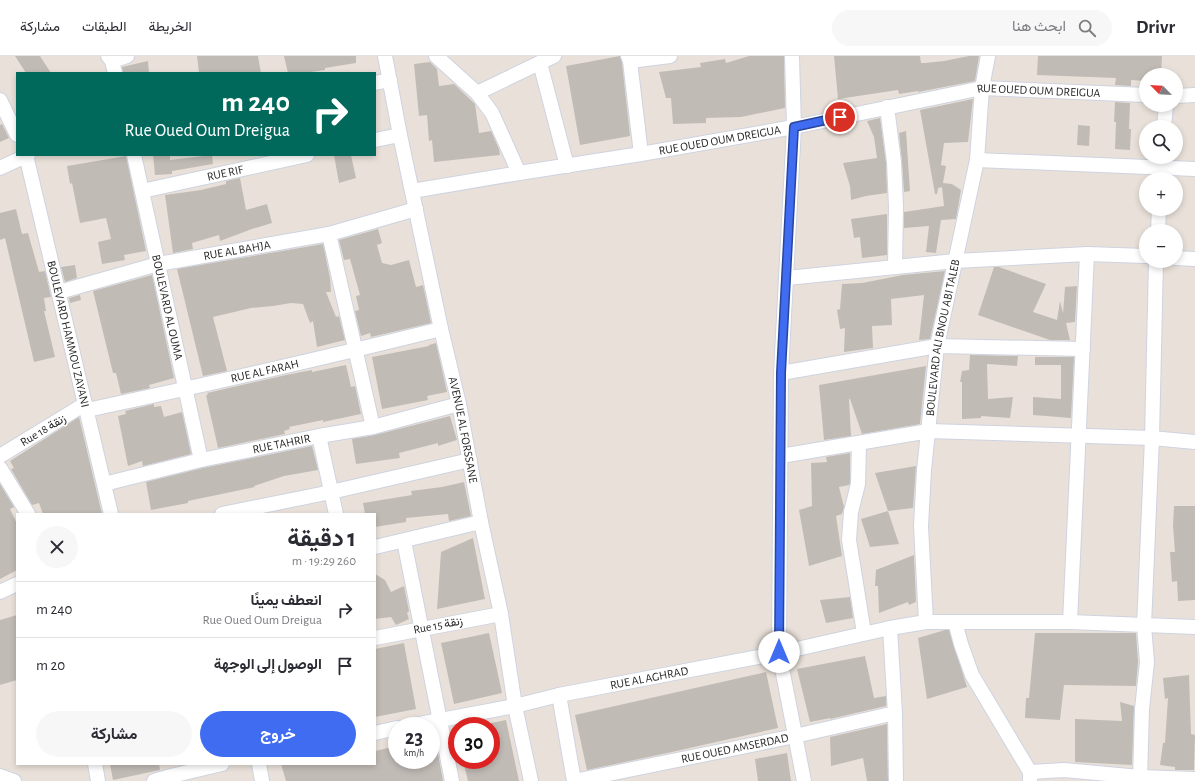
<!DOCTYPE html>
<html lang="ar">
<head>
<meta charset="utf-8">
<style>
	:root { --surface:#fff; --page:#f7f7f7; --text:#2b2b33; --muted:#7c7c81; --line:#e1e1e2; --accent:#3f6cf0 }
	body { margin:0; font-family:"Alegreya Sans",Vazirmatn,sans-serif; background:var(--page); color:var(--text); direction:rtl; height:100vh; display:flex; flex-direction:column; font-size:15px; white-space:nowrap }
	* { box-sizing:border-box; margin:0 }
	p { font-size:13px; color:var(--muted) }
	.icon { flex:none; width:22px; height:22px; fill:none; stroke:currentColor; stroke-width:2; stroke-linecap:round; stroke-linejoin:round }
	.map { position:relative; flex:1; overflow:hidden; direction:ltr }
	.sheet { position:absolute; left:16px; top:457px; width:360px; height:252px; display:flex; flex-direction:column; background:var(--surface); border-radius:0px; box-shadow:0 2px 6px #0003; direction:rtl }
	.sheet>* { flex:none }
	.top-card { position:absolute; left:16px; top:16px; width:360px; height:84px; border-radius:0px; box-shadow:0 2px 6px #0003; direction:rtl; background:#00695c; color:#fff; overflow:hidden }
	.needle { width:26px; rotate:294deg }
	.fabs { position:absolute; left:1139px; top:12px; display:grid; gap:8px }
	.fabs a { display:grid; place-items:center; width:44px; height:44px; border-radius:50%; background:var(--surface); box-shadow:0 2px 6px #0003; font-size:20px }
	.speed { position:absolute; left:388px; top:661px; display:flex; gap:8px; font-size:20px; font-weight:700; text-align:center }
	.speed>* { display:grid; place-content:center; width:52px; height:52px; border-radius:50%; background:var(--surface); box-shadow:0 2px 6px #0003; line-height:1 }
	.speed small { font-size:10px; font-weight:400 }
	.speed .limit { border:6px solid #d22; background:#fff; color:#111 }
	.pin { position:absolute; display:grid; place-items:center; width:34px; height:34px; color:#fff; margin:-17px; border:2px solid #fff; border-radius:50%; box-shadow:0 1px 4px #0007 }
	.me { position:absolute; width:44px; margin:-22px; rotate:0deg; stroke-linejoin:round; filter:drop-shadow(0 0 3px #0008) }
	.turn { display:flex; align-items:center; gap:14px; height:84px; padding:0 20px; font-size:18px }
	.turn .icon { width:52px; height:52px; stroke-width:2.5 }
	.turn b { display:block; font-size:28px; line-height:34px }
	.round { display:grid; place-items:center; flex:none; width:42px; height:42px; border-radius:21px; background:var(--page) }
	.overview { display:flex; align-items:center; justify-content:space-between; height:68px; padding:0 20px }
	h1 { font-size:24px; font-weight:700; line-height:30px }
	.action { display:flex; gap:8px; margin-top:auto; padding:8px 20px }
	.action a { flex:1; height:46px; border-radius:24px; background:var(--accent); color:#fff; font-size:16px; font-weight:700; line-height:46px; text-align:center }
	.action a+a { background:var(--page); color:var(--text) }
	ul { padding:0; list-style:none }
	li { display:flex; align-items:center; gap:12px; height:56px; padding:0 20px; border-top:1px solid var(--line) }
	li div { flex:1 }
	li b { display:block; font-size:15px }
	li em { font-style:normal }
	header { display:flex; align-items:center; gap:24px; box-sizing:border-box; height:56px; padding:0 20px; background:var(--surface); border-bottom:1px solid var(--line) }
	header strong { font-size:19px }
	nav { display:flex; gap:22px; margin-inline-start:auto; font-size:14px }
	.search { width:280px; height:36px; background:var(--page); display:flex; align-items:center; gap:10px; box-sizing:border-box; padding:0 14px; border-radius:22px; color:var(--muted); font-size:15px }
	.map>svg:first-child { display:block }
	.building { fill:#c1bbb6 }
	.lines { fill:none; stroke-linecap:round; stroke-linejoin:round }
	.street-casing { stroke:#ced3e0; stroke-width:16 }
	.street { stroke:#fff; stroke-width:14 }
	.route-casing { stroke:#29469c; stroke-width:10 }
	.route { stroke:#3f6cf0; stroke-width:7 }
	.labels { text-anchor:middle; stroke-width:3; stroke-linejoin:round; paint-order:stroke }
	.street-label { font-size:12px; fill:#272727; stroke:#fff }
</style>
</head>
<body>
<header>
<strong>Drivr</strong>
<div class="search"><svg class="icon" aria-label="search" viewBox="0 0 24 24"><circle cx="10" cy="10" r="6"/><path d="M15 15l6 6"/></svg>ابحث هنا</div>
<nav><a>الخريطة</a><a>الطبقات</a><a>مشاركة</a></nav>
</header>
<div class="map">
<svg width="1195" height="725" viewBox="0 0 1195 725">
	<rect width="100%" height="100%" fill="#e9e1d9"/>
	<!-- building -->
	<path class="building" d="M15,0H40L51,17H26Z
		M197,0H258L261,17H199Z
		M284,0H356V7L325,12V14L304,17H288Z
		M620,0L622,7L630,80L580,89L566,10Z
		M749,0H784L785,52L741,61L706,62V67L673,68L671,42H666L659,16L701,11L700,7L725,3L726,7Z
		M834,0H920L921,7H925L944,5L969,0H979L975,25L918,36V35L899,38L898,34L838,43Z
		M1038,0H1162L1161,19H1146V25L1131,24V30L1115,29L1116,22L1037,19Z
		M148,5L149,17H123L122,11Z
		M430,6L437,13L439,30L454,28L475,48L479,77L491,75L499,93L500,99L434,106L432,84L429,85L427,59L419,60L414,8Z
		M973,43L968,86L944,87L941,109L946,110L943,127L952,128L961,134L956,163L941,164L936,197L926,196L929,170L904,172V156L944,150L942,131L938,132L937,138H935L920,54Z
		M1115,46L1130,47L1129,73H1131L1130,94L1115,93L1116,66H1114Z
		M880,62L886,107L887,137L866,140L851,144L850,130L843,107L877,102L874,81L867,65Z
		M2,68L9,82L0,86V69Z
		M1078,69L1090,70L1089,90L1077,89Z
		M906,75L910,135L904,136L902,106L899,77Z
		M153,99H170V104L212,99L213,108L172,115V118L155,119Z
		M334,99H351L356,122L339,127Z
		M126,100L146,195L124,199L125,204L102,208L98,186L111,183L106,162L80,167L72,127L70,128L67,110Z
		M240,122L246,154L267,148L272,167L252,173L220,185L219,179L192,187L193,193L173,197L165,139L201,134L226,128V125Z
		M16,153L22,178L28,177L39,216L45,215L51,241L44,242L46,255H44L55,301L34,306L5,182L0,184V157Z
		M887,158V199L862,202L860,181L854,182L851,163Z
		M378,173L382,187L377,189L382,207L391,209L409,204L416,231L423,229L431,267L371,281L370,277L361,280L355,255L359,254L356,240L360,239L350,203L344,204L339,184Z
		M323,188L330,222L331,236H326L336,261L339,260L345,284L317,291L313,265L310,267L303,248L291,247L273,250L251,252L213,261L227,315L203,320L177,213Z
		M75,209L77,222L65,226L61,211Z
		M994,211H999L1046,228L1033,256L1057,264L1060,245L1063,257L1065,231L1077,230L1075,266L1066,267L1070,284H1050L978,259Z
		M945,215L930,283L919,284L924,239L891,243L892,269L872,270L873,292L844,296L845,272L840,273L837,254L840,253L842,228L862,227L903,219Z
		M152,219L174,322L149,329L150,332L121,338L116,317H113L93,235Z
		M80,239L81,244L70,247L69,242Z
		M436,287L447,336L427,340L428,344L382,353L372,301L429,290V289Z
		M970,299L1018,300L1017,310L987,308L988,343L1013,341L1010,362L981,360V362L962,363V326H960L962,315L969,314Z
		M1035,301H1074L1071,362L1033,359V341L1061,343V309H1035Z
		M346,309L351,331L355,330L361,358L323,366V364L289,371L290,373L284,375L285,378L218,392L206,339H208L207,337L286,319L312,314V316Z
		M926,310L920,368L862,378L850,343H849L851,380L824,384L819,329Z
		M154,348V351L161,350L164,361L182,356L191,398L143,410L142,405L128,410L118,360L126,358L125,355Z
		M450,360L457,384L438,390V387L399,397L400,402L356,408L352,383L375,379Z
		M79,361L102,458H43L39,447L32,449L11,413L14,412L10,405Z
		M312,390L318,414L284,420L254,430L255,431L188,445V447L151,454L146,426L203,412Z
		M850,397V427L849,429L839,431L844,451L842,458L836,460L842,500L809,510L799,454L812,450L811,407L827,406L826,401Z
		M916,410L913,452L888,455L875,417Z
		M464,426L471,460L449,465L448,458L406,462V466L375,471V458H365L363,447L412,439L411,435L442,431Z
		M0,428L14,451L10,453L17,468V514L0,523Z
		M1174,450H1195V544L1178,545L1177,525L1172,526L1170,496H1175L1173,470Z
		M888,455L899,488L870,491L861,463Z
		M473,482L485,543L437,553L441,496Z
		M914,499L916,546L909,549L908,546L879,557L878,530H875L876,514Z
		M375,518L385,524L391,536L404,530L409,555L407,557L409,563L396,569L391,561L375,563Z
		M850,541L853,562L826,567L820,544Z
		M17,559V624L0,629V564Z
		M945,574H949L967,631L927,643L918,582Z
		M489,577L502,637L454,648L441,587Z
		M1035,577H1136L1138,606L1136,630L1064,629L1060,664L1025,662L1026,642H1029Z
		M404,587L416,653L375,661V593Z
		M865,600L874,642L886,640V650L830,663V662L810,666L797,613Z
		M766,616L778,672L672,696L587,714L575,659Z
		M1189,619L1191,678L1195,679L1194,714H1175V711L1160,709L1163,687H1165L1168,642L1165,643L1163,622Z
		M1120,646L1134,650L1132,709L1075,706V663L1122,665Z
		M506,664L519,725H468L463,704H491V667Z
		M887,668L888,725H867L863,702L831,710L830,681Z
		M435,681L443,725H286L281,708H375V695L397,690V704H431V682Z
		M787,697L791,725H758L755,703Z
		M110,708H159L160,714L113,724Z"/>
	<g class="lines">
		<defs>
			<g id="street">
				<path d="M108,0L112,5L115,17"/>
				<path id="s1" d="M385,0L400,79L441,273L459,348L481,466L501,558L515,650L531,725"/>
				<path d="M436,0L477,37L492,57L519,117"/>
				<path d="M628,0L630,5L641,98"/>
				<path d="M792,0L794,71L781,317L779,597L804,725"/>
				<path d="M112,5L127,0"/>
				<path d="M630,5L670,0"/>
				<path d="M540,7L567,110"/>
				<path d="M375,27L390,24"/>
				<path d="M477,37L554,0"/>
				<path d="M1176,40L1195,39"/>
				<path d="M0,44L17,79"/>
				<path d="M887,51L894,106L896,151L895,210"/>
				<path d="M1164,71L1166,49"/>
				<path d="M375,84L400,79"/>
				<path id="s2" d="M26,99L111,458"/>
				<path id="s3" d="M134,99L201,404"/>
				<path d="M977,104L1195,113"/>
				<path d="M0,112L28,99"/>
				<path d="M1160,123L1162,101"/>
				<path id="s4" d="M142,135L307,99"/>
				<path id="s5" d="M412,135L519,117L641,98L794,71L982,32L1146,39"/>
				<path d="M1158,175L1159,153"/>
				<path d="M329,178L373,371"/>
				<path d="M1176,202L1195,203"/>
				<path d="M787,222L955,205L1087,198L1146,200"/>
				<path id="s6" d="M59,236L158,208L329,178L416,153"/>
				<path d="M781,317L937,290L1083,293"/>
				<path id="s7" d="M87,354C205,329 324,302 441,273"/>
				<path d="M319,380L336,458"/>
				<path d="M859,387L858,428L851,456L849,484L864,577"/>
				<path d="M0,400L85,348"/>
				<path d="M781,400L929,375L1152,382L1195,386"/>
				<path d="M0,412L28,458"/>
				<path id="s8" d="M104,428L201,404L319,380L373,371L459,348"/>
				<path d="M222,458L331,436L470,404"/>
				<path d="M404,485L452,725"/>
				<path d="M375,491L481,466"/>
				<path d="M0,536L17,528"/>
				<path id="s9" d="M926,566L921,470L924,414L937,290L977,104L982,32L988,0"/>
				<path d="M955,566L961,588L972,619L1030,716V725"/>
				<path d="M1070,566L1087,198"/>
				<path d="M890,572L895,657L896,725"/>
				<path d="M375,582L501,558"/>
				<path d="M559,639L574,725"/>
				<path id="s10" d="M409,670L515,650L559,639L779,597L890,572L926,566H1070L1195,571"/>
				<path d="M375,677L397,672"/>
				<path d="M95,708L98,725"/>
				<path d="M259,708L262,725"/>
				<path d="M1030,716L1064,714L1140,721L1195,723"/>
				<path d="M0,720L14,725"/>
				<path d="M154,725L171,720L222,708"/>
				<path id="s11" d="M574,725L795,680L895,657"/>
				<path d="M1140,725L1142,653L1147,606L1144,570L1152,382L1156,205"/>
			</g>
		</defs>
		<!-- street casing -->
		<use href="#street" class="street-casing"/>
		<!-- street -->
		<use href="#street" class="street"/>
	</g>
	<g class="lines">
		<defs>
			<path id="route" d="M779,596L781,317L794,71L840,61"/>
		</defs>
		<!-- route casing -->
		<use href="#route" class="route-casing"/>
		<!-- route -->
		<use href="#route" class="route"/>
	</g>
	<g class="labels">
		<!-- street labels -->
		<g class="street-label">
			<text dy="4" stroke="none"><textPath href="#s5" startOffset="636">RUE OUED OUM DREIGUA</textPath></text>
			<text dy="4" stroke="none"><textPath href="#s5" startOffset="312">RUE OUED OUM DREIGUA</textPath></text>
			<text dy="4" stroke="none"><textPath href="#s4" startOffset="85">RUE RIF</textPath></text>
			<text dy="4" stroke="none"><textPath href="#s6" startOffset="183">RUE AL BAHJA</textPath></text>
			<text dy="4" stroke="none"><textPath href="#s3" startOffset="156">BOULEVARD AL OUMA</textPath></text>
			<text dy="4" stroke="none"><textPath href="#s2" startOffset="184">BOULEVARD HAMMOU ZAYANI</textPath></text>
			<text dy="4" stroke="none"><textPath href="#s9" startOffset="286">BOULEVARD ALI BNOU ABI TALEB</textPath></text>
			<text dy="4" stroke="none"><textPath href="#s7" startOffset="182">RUE AL FARAH</textPath></text>
			<text transform="translate(43 374) rotate(-31)" y="4">Rue 18 زنقة</text>
			<text dy="4" stroke="none"><textPath href="#s1" startOffset="382">AVENUE AL FORSSANE</textPath></text>
			<text dy="4" stroke="none"><textPath href="#s8" startOffset="182">RUE TAHRIR</textPath></text>
			<text transform="translate(438 569) rotate(-11)" y="4">Rue 15 زنقة</text>
			<text dy="4" stroke="none"><textPath href="#s10" startOffset="245">RUE AL AGHRAD</textPath></text>
			<text dy="4" stroke="none"><textPath href="#s11" startOffset="164">RUE OUED AMSERDAD</textPath></text>
		</g>
	</g>
</svg>
<div class="fabs">
<a><svg class="needle" viewBox="-14 -14 28 28"><path d="M0-13l5 13h-10z" fill="#e53935"/><path d="M0 13l5-13h-10z" fill="#7c7c81"/></svg></a>
<a><svg class="icon" aria-label="search" viewBox="0 0 24 24"><circle cx="10" cy="10" r="6"/><path d="M15 15l6 6"/></svg></a>
<a>+</a>
<a>−</a>
</div>
<div class="speed"><div>23<small>km/h</small></div><div class="limit">30</div></div>
<div class="pin" style="left:840px;top:61px;background:#d93025"><svg class="icon" aria-label="arrive" viewBox="0 0 24 24"><path d="M6 21V4h12l-3 4 3 4H6"/></svg></div>
<svg class="me" style="left:779px;top:596px" viewBox="-20 -20 40 40"><circle r="19" fill="#fff"/><path d="M0-13L10 11 0 6-10 11z" fill="#3f6cf0"/></svg>
<div class="top-card">
<div class="turn"><svg class="icon" aria-label="right" viewBox="0 0 24 24"><path d="M7 20v-9h11M14 6l5 5-5 5"/></svg><div><b>240 m</b>Rue Oued Oum Dreigua</div></div>
</div>
<section class="sheet">
<div class="overview"><div><h1>1 دقيقة</h1><p>260 m · 19:29</p></div><a class="round"><svg class="icon" aria-label="close" viewBox="0 0 24 24"><path d="M6 6l12 12M18 6L6 18"/></svg></a></div>
<ul>
<li><svg class="icon" aria-label="right" viewBox="0 0 24 24"><path d="M7 20v-9h11M14 6l5 5-5 5"/></svg><div><b>انعطف يمينًا</b><p>Rue Oued Oum Dreigua</p></div><em>240 m</em></li>
<li><svg class="icon" aria-label="arrive" viewBox="0 0 24 24"><path d="M6 21V4h12l-3 4 3 4H6"/></svg><div><b>الوصول إلى الوجهة</b></div><em>20 m</em></li>
</ul>
<div class="action"><a>خروج</a><a>مشاركة</a></div>
</section>
</div>
</body>
</html>
